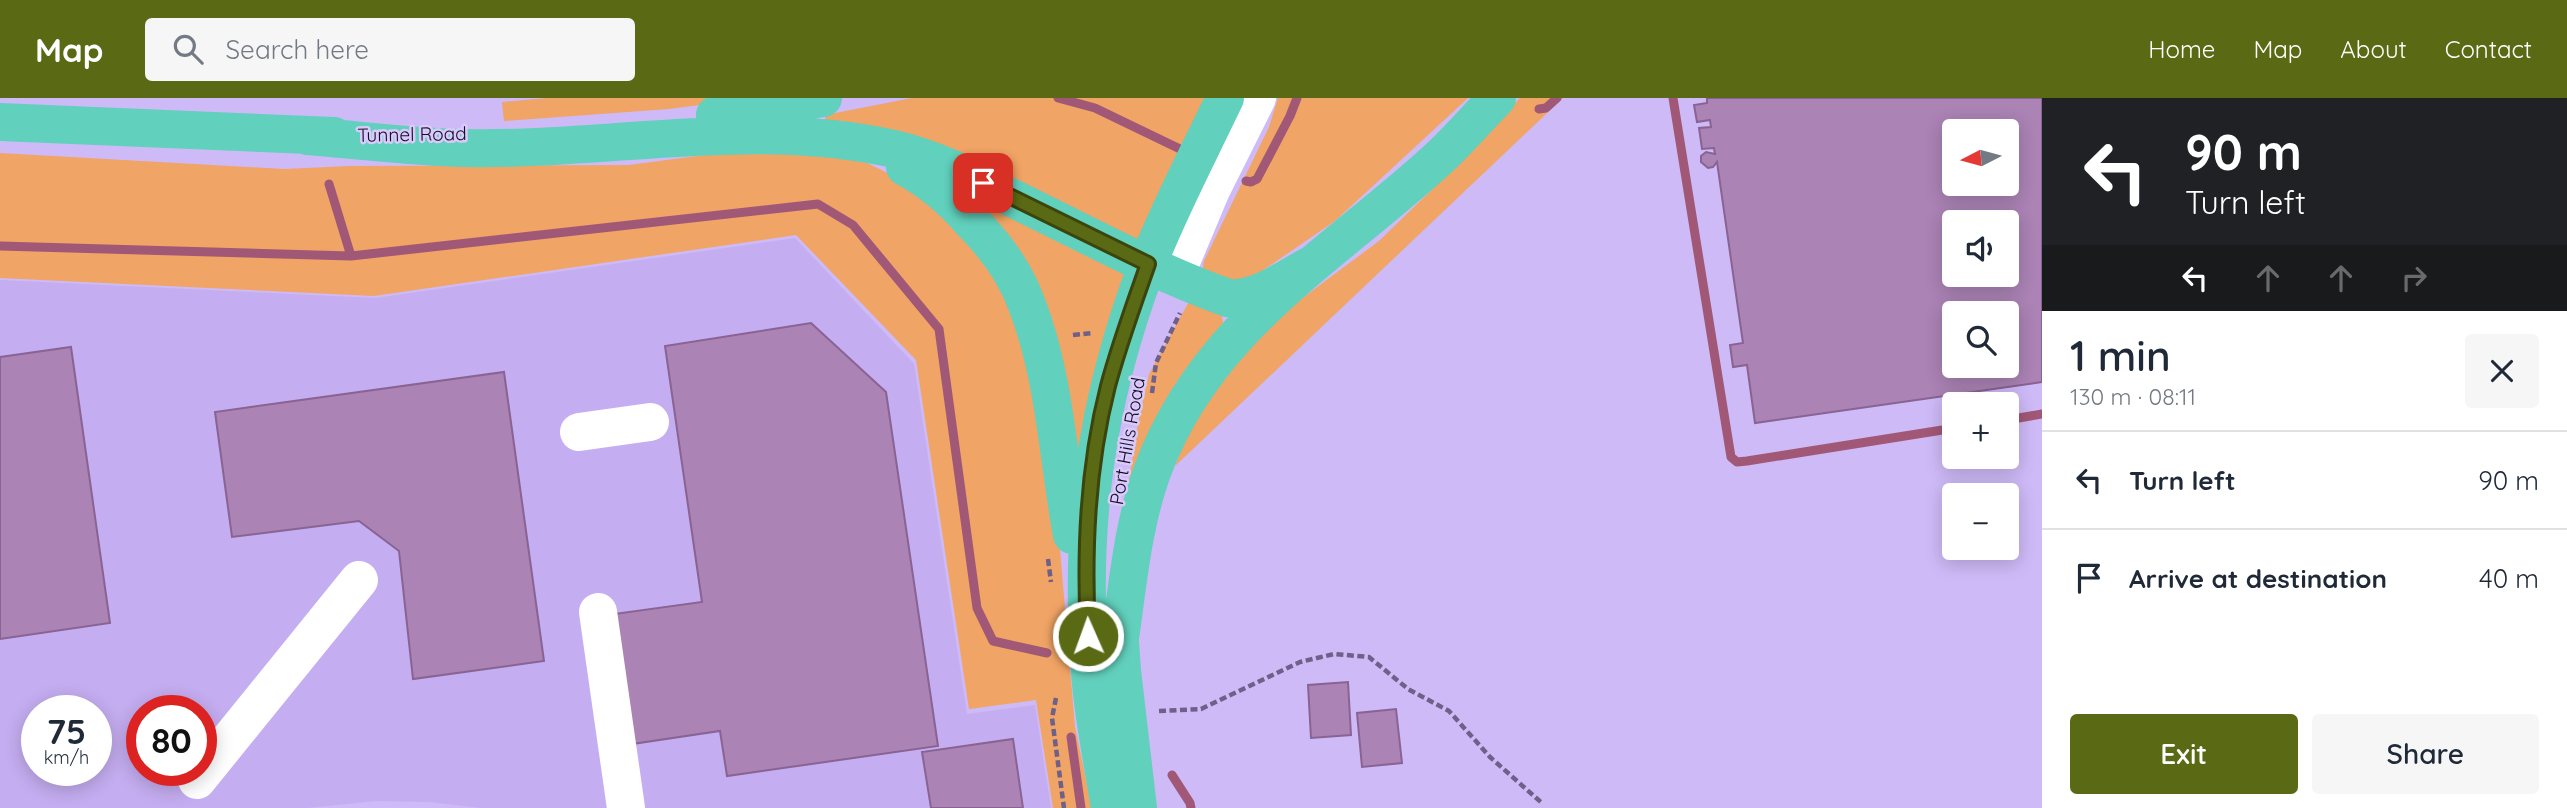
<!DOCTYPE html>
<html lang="en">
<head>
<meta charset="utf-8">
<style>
	:root { --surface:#fff; --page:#f6f6f7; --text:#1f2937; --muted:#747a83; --line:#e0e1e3; --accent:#5a6913 }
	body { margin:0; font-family:Quicksand,sans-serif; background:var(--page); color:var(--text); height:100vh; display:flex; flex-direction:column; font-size:26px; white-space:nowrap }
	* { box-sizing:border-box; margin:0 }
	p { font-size:23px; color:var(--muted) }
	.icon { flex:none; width:38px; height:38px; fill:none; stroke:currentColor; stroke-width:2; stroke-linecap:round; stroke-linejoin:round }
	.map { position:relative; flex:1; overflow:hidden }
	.sheet { display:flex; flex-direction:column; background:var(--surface); width:525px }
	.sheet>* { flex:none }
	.top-card { background:#202124; color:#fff; overflow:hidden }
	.needle { width:46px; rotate:264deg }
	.controls { position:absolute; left:1942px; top:21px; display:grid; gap:14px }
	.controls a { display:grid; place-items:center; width:77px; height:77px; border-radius:7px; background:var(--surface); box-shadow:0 4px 18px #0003; font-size:35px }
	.speed { position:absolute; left:21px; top:597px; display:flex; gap:14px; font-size:35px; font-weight:700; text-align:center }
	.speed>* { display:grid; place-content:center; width:91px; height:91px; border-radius:50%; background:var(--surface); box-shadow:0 4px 18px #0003; line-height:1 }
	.speed small { font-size:18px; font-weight:400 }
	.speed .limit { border:10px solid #d22; background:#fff; color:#111 }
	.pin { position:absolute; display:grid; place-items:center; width:60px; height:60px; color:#fff; margin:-30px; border-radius:14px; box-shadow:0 4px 10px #0006 }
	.me { position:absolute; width:77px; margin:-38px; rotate:358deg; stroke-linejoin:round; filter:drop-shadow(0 0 5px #0008) }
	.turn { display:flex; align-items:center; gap:24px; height:147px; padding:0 28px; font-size:32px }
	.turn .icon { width:91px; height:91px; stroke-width:2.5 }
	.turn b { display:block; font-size:49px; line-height:60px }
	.lanes { display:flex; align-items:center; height:66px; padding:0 28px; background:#0003; justify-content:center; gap:35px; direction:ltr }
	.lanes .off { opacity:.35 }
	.round { display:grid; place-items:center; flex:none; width:74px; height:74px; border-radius:7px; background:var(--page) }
	.overview { display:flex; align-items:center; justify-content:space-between; height:119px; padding:0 28px }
	h1 { font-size:42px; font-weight:600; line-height:52px }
	.primary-button { display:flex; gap:14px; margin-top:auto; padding:14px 28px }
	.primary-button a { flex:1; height:80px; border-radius:7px; background:var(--accent); color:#fff; font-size:28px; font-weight:600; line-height:80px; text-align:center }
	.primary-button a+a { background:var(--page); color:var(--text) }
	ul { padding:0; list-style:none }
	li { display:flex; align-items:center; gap:21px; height:98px; padding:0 28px; border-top:2px solid var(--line) }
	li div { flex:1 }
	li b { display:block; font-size:26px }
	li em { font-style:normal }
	header { display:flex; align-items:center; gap:42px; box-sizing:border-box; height:98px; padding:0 35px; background:var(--accent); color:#fff }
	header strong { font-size:33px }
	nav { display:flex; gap:38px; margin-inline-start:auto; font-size:24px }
	.search { width:490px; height:63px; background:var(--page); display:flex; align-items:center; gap:18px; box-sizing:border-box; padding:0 24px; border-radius:7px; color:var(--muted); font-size:26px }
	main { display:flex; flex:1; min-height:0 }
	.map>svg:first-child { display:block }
	.built { fill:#c4adf0; fill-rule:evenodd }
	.green { fill:#f0a465 }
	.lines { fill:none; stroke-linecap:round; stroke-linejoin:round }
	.stream { stroke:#a15876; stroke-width:9 }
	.building { fill:#ab83b5; stroke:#896393; stroke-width:2; fill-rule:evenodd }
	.path { stroke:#6e6088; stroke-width:4.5; stroke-dasharray:7 3.5; stroke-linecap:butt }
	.minor { stroke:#fff; stroke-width:38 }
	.highway { stroke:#61d0bc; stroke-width:38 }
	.route-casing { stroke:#3a440c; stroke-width:18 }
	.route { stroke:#5a6913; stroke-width:12 }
	.labels { text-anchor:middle; stroke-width:5; stroke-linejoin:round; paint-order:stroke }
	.street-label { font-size:19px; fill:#140c21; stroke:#d9cafb }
</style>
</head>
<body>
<header>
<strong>Map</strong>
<div class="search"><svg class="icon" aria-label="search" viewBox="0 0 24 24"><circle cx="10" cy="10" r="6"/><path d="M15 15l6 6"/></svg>Search here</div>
<nav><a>Home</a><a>Map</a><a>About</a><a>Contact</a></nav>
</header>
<main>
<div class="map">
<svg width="2042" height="710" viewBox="0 0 2042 710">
	<rect width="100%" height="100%" fill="#cebaf7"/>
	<!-- built -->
	<path class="built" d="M795,140L914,266L967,616L1035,607L1051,710H481L430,704L376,703L307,710H0V182L375,200ZM37,612H96V672H37ZM142,612H201V672H142Z"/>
	<!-- green -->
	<path class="green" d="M548,0H754L669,11L504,23L502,4Z
		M912,0H1205L1139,142L826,29L825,17Z
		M1278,0H1468L1335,123L1278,162L1253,179L1237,185L1201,181L1204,163L1269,29Z
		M1520,0H1563L1175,368L1191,328L1224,274L1293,207L1379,143L1453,71Z
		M801,51L867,65L904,83L955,123L1015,207L1054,380L1075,629L1092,710H1053L1036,602L969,611L916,262L796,137L374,198L0,180V55L284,71L351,68L629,67L727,54Z
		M962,88L1128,171L1079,398L1067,338Z
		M1191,200L1221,212L1224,231L1127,395L1138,325L1149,276Z"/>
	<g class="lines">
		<!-- stream -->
		<path class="stream" d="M1058,0L1095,10L1180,51
			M1673,0L1731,359L1737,364L1747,363L1955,330
			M1539,11L1546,10L1557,0
			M1246,83L1251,84L1257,81L1290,18L1297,0
			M329,86L351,158
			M0,148L351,158L818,106L853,127L939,231L977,510L993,543L1047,555
			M2007,322L2042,316
			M1071,639L1081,710
			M1172,677L1190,705L1191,710"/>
	</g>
	<!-- building -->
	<path class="building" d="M1707,0H2042V284L1755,325L1747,267L1733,269L1730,247L1743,245L1717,64L1713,69L1708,70L1701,64V58L1706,54L1715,56L1714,50L1702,51L1699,30L1711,29L1710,22L1697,24L1694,7L1707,5ZM1955,33H2007V86H1955ZM1955,124H2007V177H1955ZM1955,215H2007V268H1955Z
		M811,225L886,294L938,648L727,678L720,633L632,646L614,516L702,504L665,248Z
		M71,249L110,525L0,541V259Z
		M504,274L544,563L413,581L399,453L359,423L232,439L215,314Z
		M1348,584L1351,637L1311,640L1308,587Z
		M1396,611L1402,665L1362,669L1357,615Z
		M1013,641L1023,710H931L922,654Z"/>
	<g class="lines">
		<!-- path -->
		<path class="path" d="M1073,237L1092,235
			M1152,295L1156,265L1180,215
			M1048,461L1051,484
			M1056,600L1052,620L1064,710
			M1159,613L1201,611L1300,564L1334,556L1369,559L1408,591L1449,613L1490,659L1543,706"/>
		<!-- minor -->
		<path class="minor" d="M1175,178L1211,92L1257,0
			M579,334L650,324
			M598,514L626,710
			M197,682L359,482"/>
		<!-- highway -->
		<path class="highway" d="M715,17L823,0
			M0,24L334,38
			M307,38C359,42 413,49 465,50C609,53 752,19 894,51C937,61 977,82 1016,102C1086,136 1155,174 1228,200C1257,203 1287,179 1313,166
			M905,69C931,83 952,101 971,123C994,146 1016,176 1027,207C1055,279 1058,361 1072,437
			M1118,514L1122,573L1138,710
			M1120,540C1128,484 1133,427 1152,374C1205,229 1331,159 1438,61C1459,42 1477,20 1497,0
			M1110,710C1103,665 1093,619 1090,574C1079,427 1095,306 1147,168C1169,111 1199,55 1225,0"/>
	</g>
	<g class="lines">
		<defs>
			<path id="route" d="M983,85L1148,166C1134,206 1119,247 1108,288C1087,370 1084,454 1088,538"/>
		</defs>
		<!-- route casing -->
		<use href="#route" class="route-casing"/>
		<!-- route -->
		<use href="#route" class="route"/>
	</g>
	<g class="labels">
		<!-- street labels -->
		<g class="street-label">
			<text transform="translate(412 36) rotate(-1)" y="7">Tunnel Road</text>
			<text transform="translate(1127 343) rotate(-80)" y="7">Port Hills Road</text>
		</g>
	</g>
</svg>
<div class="controls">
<a><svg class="needle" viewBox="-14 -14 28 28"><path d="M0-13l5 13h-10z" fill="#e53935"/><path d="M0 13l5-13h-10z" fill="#747a83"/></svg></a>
<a><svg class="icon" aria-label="sound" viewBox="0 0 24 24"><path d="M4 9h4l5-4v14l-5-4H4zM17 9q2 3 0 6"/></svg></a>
<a><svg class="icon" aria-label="search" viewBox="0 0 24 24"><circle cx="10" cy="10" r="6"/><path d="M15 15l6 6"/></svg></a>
<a>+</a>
<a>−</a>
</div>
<div class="speed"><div>75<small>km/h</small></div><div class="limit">80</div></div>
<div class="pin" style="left:983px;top:85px;background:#d93025"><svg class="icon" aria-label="arrive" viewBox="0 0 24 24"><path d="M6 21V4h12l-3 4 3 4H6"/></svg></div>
<svg class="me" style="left:1088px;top:538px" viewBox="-20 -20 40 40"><circle r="17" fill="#5a6913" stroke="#fff" stroke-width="3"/><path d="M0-11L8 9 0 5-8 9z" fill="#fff"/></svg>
</div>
<section class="sheet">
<div class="top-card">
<div class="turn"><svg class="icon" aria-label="left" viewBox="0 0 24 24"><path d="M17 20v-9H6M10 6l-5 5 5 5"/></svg><div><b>90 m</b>Turn left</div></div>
<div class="lanes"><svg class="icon" aria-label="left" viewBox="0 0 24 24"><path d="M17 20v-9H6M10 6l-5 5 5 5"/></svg><svg class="icon off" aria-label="ahead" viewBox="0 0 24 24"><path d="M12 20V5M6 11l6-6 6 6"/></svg><svg class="icon off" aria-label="ahead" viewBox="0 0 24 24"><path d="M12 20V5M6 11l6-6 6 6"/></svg><svg class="icon off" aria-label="right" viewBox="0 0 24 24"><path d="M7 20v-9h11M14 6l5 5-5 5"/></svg></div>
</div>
<div class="overview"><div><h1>1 min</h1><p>130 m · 08:11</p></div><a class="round"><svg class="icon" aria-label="close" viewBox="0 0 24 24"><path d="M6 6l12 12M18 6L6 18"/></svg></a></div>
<ul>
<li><svg class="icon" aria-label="left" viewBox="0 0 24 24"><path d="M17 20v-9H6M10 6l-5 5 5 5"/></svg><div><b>Turn left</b></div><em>90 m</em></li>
<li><svg class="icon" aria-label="arrive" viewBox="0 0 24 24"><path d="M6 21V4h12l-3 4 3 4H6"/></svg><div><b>Arrive at destination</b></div><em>40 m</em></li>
</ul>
<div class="primary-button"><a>Exit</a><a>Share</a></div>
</section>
</main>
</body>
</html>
